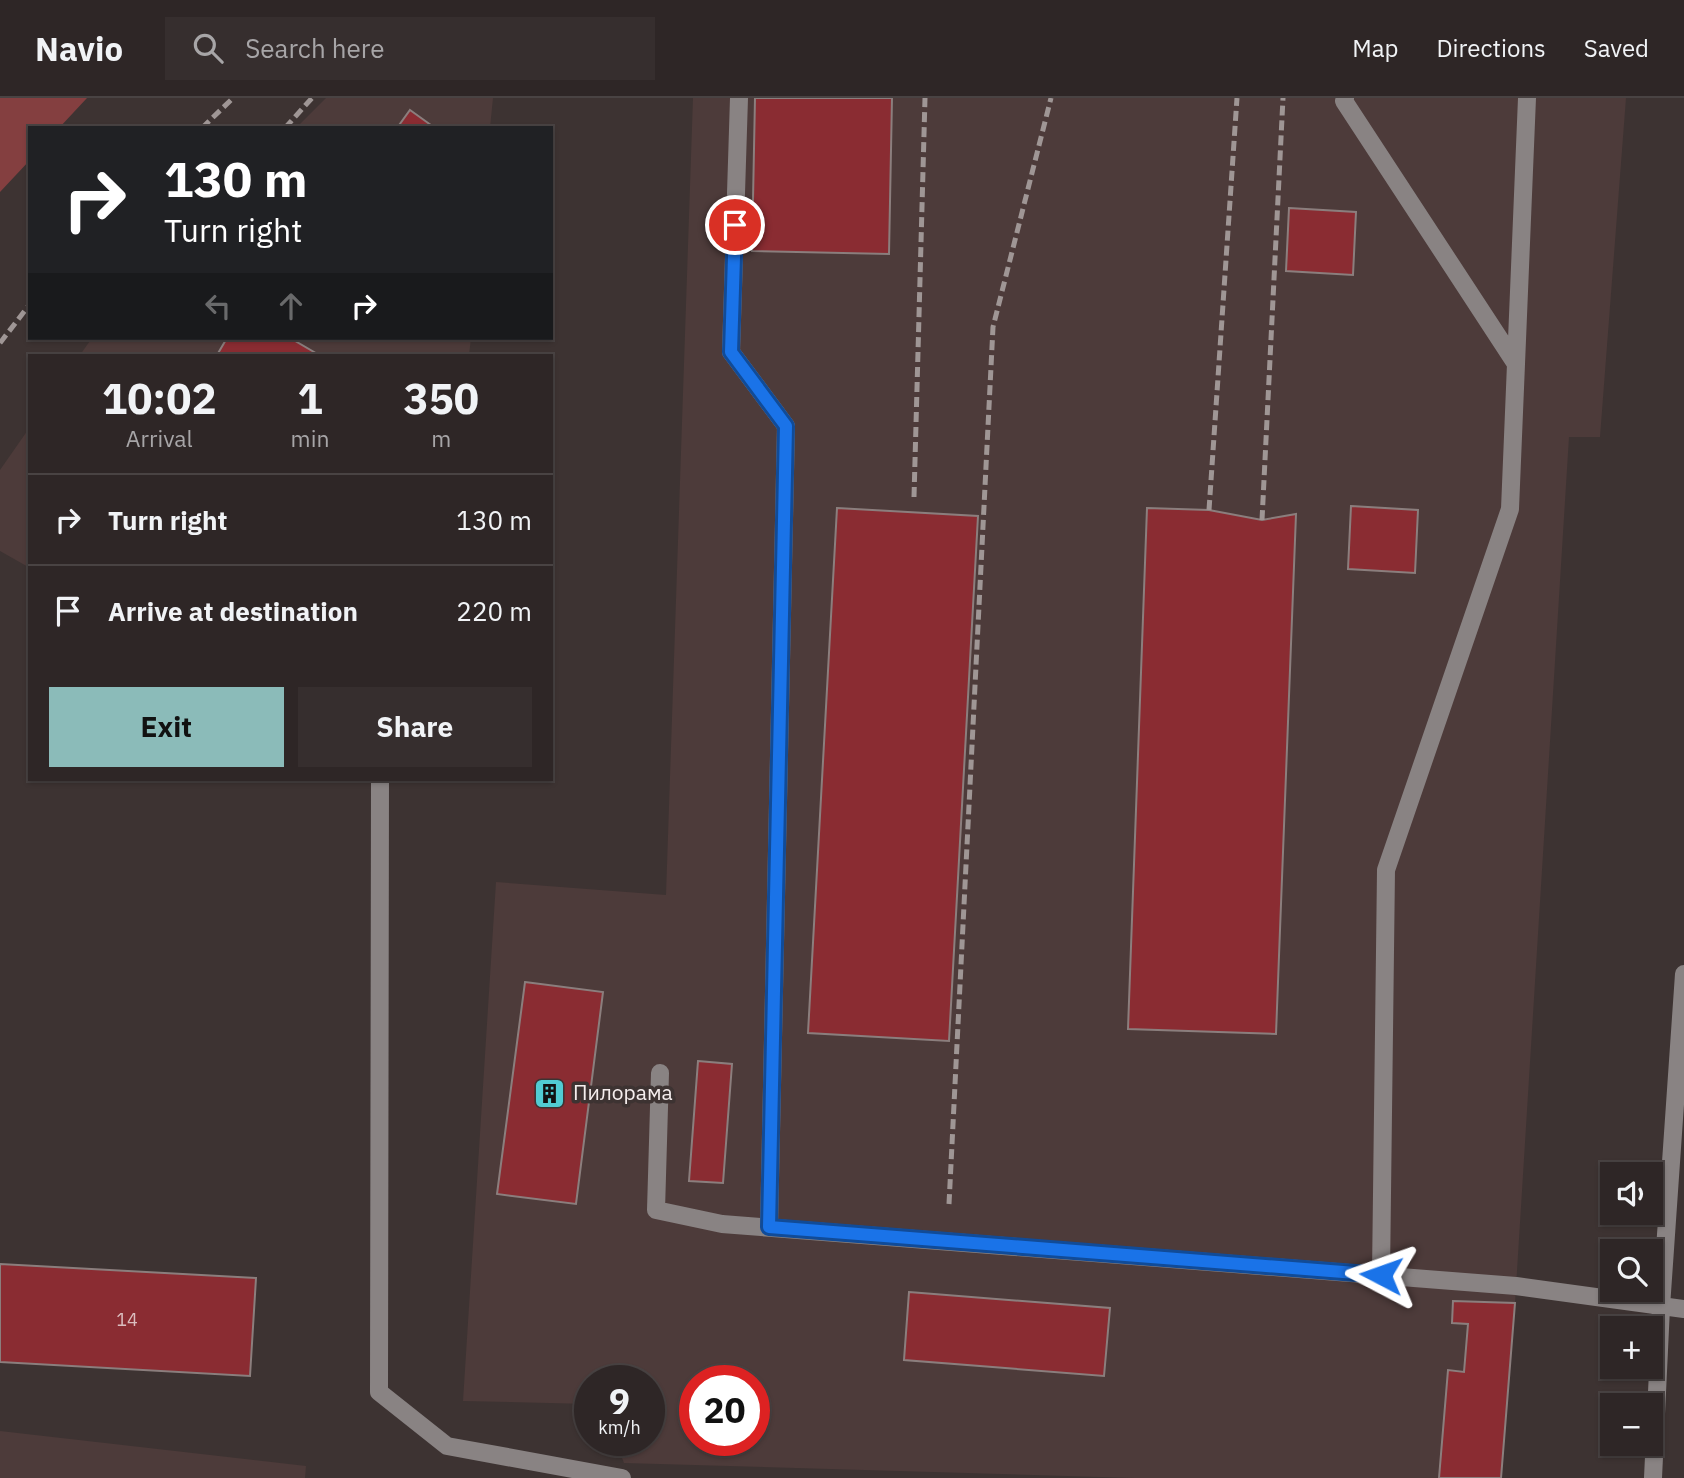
<!DOCTYPE html>
<html lang="en">
<head>
<meta charset="utf-8">
<style>
	:root { --surface:#2e2626; --page:#362e2e; --text:#f1f3f6; --muted:#a7a5a7; --line:#494343; --accent:#8bbbb9 }
	body { margin:0; font-family:"IBM Plex Sans",sans-serif; background:var(--page); color:var(--text); height:100vh; display:flex; flex-direction:column; font-size:26px; white-space:nowrap }
	* { box-sizing:border-box; margin:0 }
	p { font-size:23px; color:var(--muted) }
	.icon { flex:none; width:38px; height:38px; fill:none; stroke:currentColor; stroke-width:2; stroke-linecap:round; stroke-linejoin:round }
	.map { position:relative; flex:1; overflow:hidden }
	.sheet { position:absolute; left:28px; top:256px; width:525px; height:427px; display:flex; flex-direction:column; background:var(--surface); border-radius:0px; box-shadow:0 2px 5px #0004,0 0 0 2px var(--line) }
	.sheet>* { flex:none }
	.hud { position:absolute; left:28px; top:28px; width:525px; height:214px; border-radius:0px; box-shadow:0 2px 5px #0004,0 0 0 2px var(--line); background:#202124; color:#fff; overflow:hidden }
	.fabs { position:absolute; left:1600px; top:1064px; display:grid; gap:14px }
	.fabs a { display:grid; place-items:center; width:63px; height:63px; border-radius:0px; background:var(--surface); box-shadow:0 2px 5px #0004,0 0 0 2px var(--line); font-size:35px }
	.speed { position:absolute; left:574px; top:1267px; display:flex; gap:14px; font-size:35px; font-weight:700; text-align:center }
	.speed>* { display:grid; place-content:center; width:91px; height:91px; border-radius:50%; background:var(--surface); box-shadow:0 2px 5px #0004,0 0 0 2px var(--line); line-height:1 }
	.speed small { font-size:18px; font-weight:400 }
	.speed .limit { border:10px solid #d22; background:#fff; color:#111 }
	.pin { position:absolute; display:grid; place-items:center; width:60px; height:60px; color:#fff; margin:-30px; border:4px solid #fff; border-radius:50%; box-shadow:0 2px 7px #0007 }
	.me { position:absolute; width:77px; margin:-38px; rotate:274deg; stroke-linejoin:round; filter:drop-shadow(0 0 5px #0008) }
	.turn { display:flex; align-items:center; gap:24px; height:147px; padding:0 21px; font-size:32px }
	.turn .icon { width:91px; height:91px; stroke-width:2.5 }
	.turn b { display:block; font-size:49px; line-height:60px }
	.lanes { display:flex; align-items:center; height:66px; padding:0 21px; background:#0003; justify-content:center; gap:35px; direction:ltr }
	.lanes .off { opacity:.35 }
	.eta { display:flex; justify-content:space-evenly; align-items:center; height:119px; text-align:center }
	.eta b { font-size:42px; font-weight:800; line-height:49px }
	.action { display:flex; gap:14px; margin-top:auto; padding:14px 21px }
	.action a { flex:1; height:80px; border-radius:0px; background:var(--accent); color:#111; font-size:28px; font-weight:800; line-height:80px; text-align:center }
	.action a+a { background:var(--page); color:var(--text) }
	ul { padding:0; list-style:none }
	li { display:flex; align-items:center; gap:21px; height:91px; padding:0 21px; border-top:2px solid var(--line) }
	li div { flex:1 }
	li b { display:block; font-size:26px }
	li em { font-style:normal }
	header { display:flex; align-items:center; gap:42px; box-sizing:border-box; height:98px; padding:0 35px; background:var(--surface); border-bottom:2px solid var(--line) }
	header strong { font-size:33px }
	nav { display:flex; gap:38px; margin-inline-start:auto; font-size:24px }
	.search { width:490px; height:63px; background:var(--page); display:flex; align-items:center; gap:18px; box-sizing:border-box; padding:0 24px; border-radius:0px; color:var(--muted); font-size:26px }
	.map>svg:first-child { display:block }
	.built { fill:#4d3b3a; fill-rule:evenodd }
	.green { fill:#843f40 }
	.building { fill:#8a2c32; stroke:#8b7e7d; stroke-width:2 }
	.lines { fill:none; stroke-linecap:round; stroke-linejoin:round }
	.minor { stroke:#898383; stroke-width:18 }
	.rail { stroke:#9f9695; stroke-width:5; stroke-dasharray:10 5; stroke-linecap:butt }
	.route-casing { stroke:#114b97; stroke-width:18 }
	.route { stroke:#1a73e8; stroke-width:12 }
	.labels { text-anchor:middle; stroke-width:7; stroke-linejoin:round; paint-order:stroke }
	.number-label { font-size:18px; fill:#dbbebf }
	.poi-label { font-size:21px; fill:#f6eeee; stroke:#3d3332; text-anchor:start }
</style>
</head>
<body>
<header>
<strong>Navio</strong>
<div class="search"><svg class="icon" aria-label="search" viewBox="0 0 24 24"><circle cx="10" cy="10" r="6"/><path d="M15 15l6 6"/></svg>Search here</div>
<nav><a>Map</a><a>Directions</a><a>Saved</a></nav>
</header>
<div class="map">
<svg width="1684" height="1380" viewBox="0 0 1684 1380">
	<rect width="100%" height="100%" fill="#3d3332"/>
	<!-- built -->
	<path class="built" d="M326,0H493L490,30H296Z
		M693,0H1626L1600,339H1569L1515,1205L1501,1380H1134L624,1365L615,1342H649V1283H590V1306L463,1303L496,784L666,797ZM695,1283H754V1342H695Z
		M92,240H471L469,257H80Z
		M30,329V470L0,453V372Z
		M0,1333L306,1368L305,1380H0Z"/>
	<!-- green -->
	<path class="green" d="M0,0H87L59,30H30V62L0,94Z"/>
	<!-- building -->
	<path class="building" d="M755,0H892L889,156L752,153Z
		M410,12L435,30H397Z
		M1289,110L1356,114L1353,177L1286,173Z
		M227,240H290L319,257H217Z
		M1351,408L1418,412L1415,475L1348,471Z
		M837,410L978,418L949,943L808,935Z
		M1147,410L1209,412L1262,422L1296,416L1276,936L1128,931Z
		M525,884L603,894L576,1106L497,1096Z
		M698,963L732,966L723,1085L689,1083Z
		M0,1166L256,1180L250,1278L0,1264Z
		M909,1194L1110,1210L1104,1278L904,1262Z
		M1453,1203L1515,1205L1501,1380H1439L1448,1272L1464,1274L1468,1226L1452,1225Z"/>
	<g class="lines">
		<!-- minor -->
		<path class="minor" d="M739,0L731,254L786,328L769,1129
			M1345,0L1344,3L1516,266
			M380,681L379,1294L447,1348L622,1380
			M660,975L656,1112L722,1126L1516,1188L1684,1211
			M1381,1177L1386,772L1510,411L1527,0
			M1653,1380L1661,1209L1684,876"/>
		<!-- rail -->
		<path class="rail" d="M202,30L233,0
			M285,30L312,0
			M0,245L30,206
			M914,399L925,0
			M1209,412L1237,0
			M1262,422L1283,0
			M949,1106L993,229L1051,0"/>
	</g>
	<g class="lines">
		<defs>
			<path id="route" d="M735,127L731,254L786,328L769,1129L1381,1177"/>
		</defs>
		<!-- route casing -->
		<use href="#route" class="route-casing"/>
		<!-- route -->
		<use href="#route" class="route"/>
	</g>
	<!-- icons -->
	<defs>
		<symbol id="building-square" viewBox="-11 -11 22 22"><rect x="-9" y="-9" width="18" height="18" rx="4" fill="#51ccd3" stroke="#3d3332"/><path d="M-4-6H4V6H1V3H-1V6H-4ZM-2.5-4.3h1.7v1.8h-1.7ZM.8-4.3h1.7v1.8H.8ZM-2.5-1h1.7V.8h-1.7ZM.8-1h1.7V.8H.8Z" fill="#111"/></symbol>
	</defs>
	<g fill-rule="evenodd">
		<use href="#building-square" x="532" y="978" width="35" height="35"/>
	</g>
	<g class="labels">
		<!-- number labels -->
		<g class="number-label">
			<text x="127" y="1228">14</text>
		</g>
		<!-- poi labels -->
		<g class="poi-label">
			<text x="573" y="1002">Пилорама</text>
		</g>
	</g>
</svg>
<div class="fabs">
<a><svg class="icon" aria-label="sound" viewBox="0 0 24 24"><path d="M4 9h4l5-4v14l-5-4H4zM17 9q2 3 0 6"/></svg></a>
<a><svg class="icon" aria-label="search" viewBox="0 0 24 24"><circle cx="10" cy="10" r="6"/><path d="M15 15l6 6"/></svg></a>
<a>+</a>
<a>−</a>
</div>
<div class="speed"><div>9<small>km/h</small></div><div class="limit">20</div></div>
<div class="pin" style="left:735px;top:127px;background:#d93025"><svg class="icon" aria-label="arrive" viewBox="0 0 24 24"><path d="M6 21V4h12l-3 4 3 4H6"/></svg></div>
<svg class="me" style="left:1381px;top:1177px" viewBox="-20 -20 40 40"><path d="M0-17L14 15 0 8-14 15z" fill="#1a73e8" stroke="#fff" stroke-width="4"/></svg>
<div class="hud">
<div class="turn"><svg class="icon" aria-label="right" viewBox="0 0 24 24"><path d="M7 20v-9h11M14 6l5 5-5 5"/></svg><div><b>130 m</b>Turn right</div></div>
<div class="lanes"><svg class="icon off" aria-label="left" viewBox="0 0 24 24"><path d="M17 20v-9H6M10 6l-5 5 5 5"/></svg><svg class="icon off" aria-label="ahead" viewBox="0 0 24 24"><path d="M12 20V5M6 11l6-6 6 6"/></svg><svg class="icon" aria-label="right" viewBox="0 0 24 24"><path d="M7 20v-9h11M14 6l5 5-5 5"/></svg></div>
</div>
<section class="sheet">
<div class="eta">
<div><b>10:02</b><p>Arrival</p></div>
<div><b>1</b><p>min</p></div>
<div><b>350</b><p>m</p></div>
</div>
<ul>
<li><svg class="icon" aria-label="right" viewBox="0 0 24 24"><path d="M7 20v-9h11M14 6l5 5-5 5"/></svg><div><b>Turn right</b></div><em>130 m</em></li>
<li><svg class="icon" aria-label="arrive" viewBox="0 0 24 24"><path d="M6 21V4h12l-3 4 3 4H6"/></svg><div><b>Arrive at destination</b></div><em>220 m</em></li>
</ul>
<div class="action"><a>Exit</a><a>Share</a></div>
</section>
</div>
</body>
</html>
